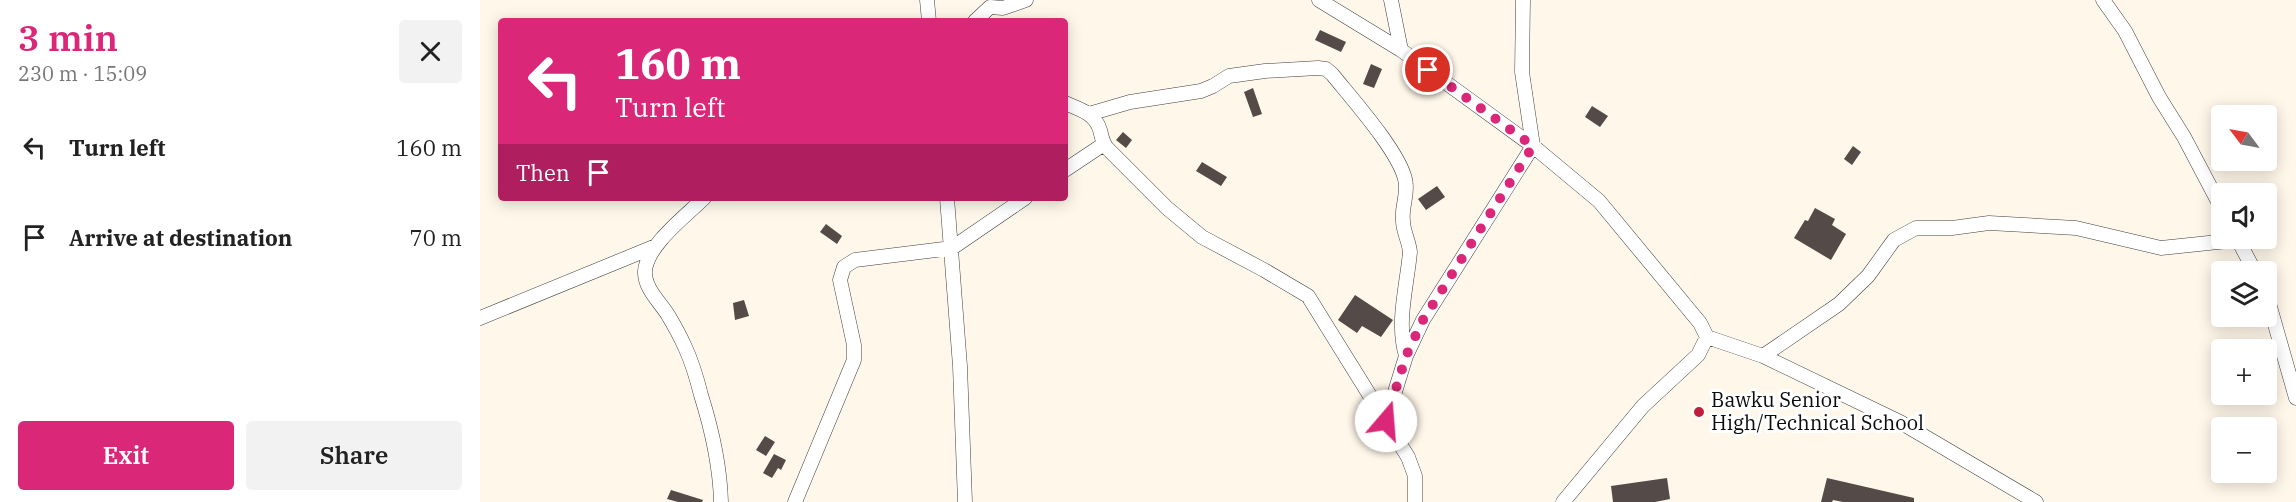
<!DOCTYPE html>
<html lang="en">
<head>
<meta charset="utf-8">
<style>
	:root { --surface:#fff; --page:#f2f2f2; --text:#222; --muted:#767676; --accent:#db2777 }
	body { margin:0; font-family:"IBM Plex Serif",serif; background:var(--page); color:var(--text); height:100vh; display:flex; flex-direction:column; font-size:22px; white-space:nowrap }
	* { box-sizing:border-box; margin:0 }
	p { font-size:20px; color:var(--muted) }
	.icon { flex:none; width:33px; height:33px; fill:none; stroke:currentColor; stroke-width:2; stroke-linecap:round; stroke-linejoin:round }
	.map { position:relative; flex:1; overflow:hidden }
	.details { display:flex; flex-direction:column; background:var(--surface); width:480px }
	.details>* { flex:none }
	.hud { position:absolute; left:18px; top:18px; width:570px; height:183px; border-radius:6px; box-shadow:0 3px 15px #0003; background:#db2777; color:#fff; overflow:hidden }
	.needle { width:39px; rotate:302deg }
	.buttons { position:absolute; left:1731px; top:105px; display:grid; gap:12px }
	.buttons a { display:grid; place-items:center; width:66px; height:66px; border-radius:6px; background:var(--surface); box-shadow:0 3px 15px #0003; font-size:30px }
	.pin { position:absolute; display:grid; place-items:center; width:51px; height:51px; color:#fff; margin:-26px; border:3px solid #fff; border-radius:50%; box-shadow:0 2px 6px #0007 }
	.me { position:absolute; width:66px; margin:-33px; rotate:18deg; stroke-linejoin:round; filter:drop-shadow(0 0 4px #0008) }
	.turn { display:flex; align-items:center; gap:21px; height:126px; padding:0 18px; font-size:27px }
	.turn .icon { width:78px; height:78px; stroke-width:2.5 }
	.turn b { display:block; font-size:42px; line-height:51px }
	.then { display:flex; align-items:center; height:57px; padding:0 18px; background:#0003; gap:12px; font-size:22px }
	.round { display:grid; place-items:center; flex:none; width:63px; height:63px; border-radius:6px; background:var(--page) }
	.overview { display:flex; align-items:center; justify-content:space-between; height:102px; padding:0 18px }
	h1 { font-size:36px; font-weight:600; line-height:45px; color:var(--accent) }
	.button { display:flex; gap:12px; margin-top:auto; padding:12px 18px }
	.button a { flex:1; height:69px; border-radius:6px; background:var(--accent); color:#fff; font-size:24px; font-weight:600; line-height:69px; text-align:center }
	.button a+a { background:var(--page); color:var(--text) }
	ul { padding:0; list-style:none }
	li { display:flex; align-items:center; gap:18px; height:90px; padding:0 18px }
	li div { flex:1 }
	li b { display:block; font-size:22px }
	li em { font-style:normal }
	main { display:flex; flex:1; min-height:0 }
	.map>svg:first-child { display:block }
	.building { fill:#544a47 }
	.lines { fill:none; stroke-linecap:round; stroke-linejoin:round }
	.minor-casing { stroke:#3e3e3e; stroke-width:15 }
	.minor { stroke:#fff; stroke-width:14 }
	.route { stroke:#db2777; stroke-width:10; stroke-dasharray:0 18 }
	.poi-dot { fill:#c11e3f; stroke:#fff; stroke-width:2 }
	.labels { text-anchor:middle; stroke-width:6; stroke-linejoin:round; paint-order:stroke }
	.poi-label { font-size:20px; fill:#0b0b0b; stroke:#fff; text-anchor:start }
</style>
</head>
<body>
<main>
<section class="details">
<div class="overview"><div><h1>3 min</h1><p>230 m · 15:09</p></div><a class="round"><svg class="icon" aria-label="close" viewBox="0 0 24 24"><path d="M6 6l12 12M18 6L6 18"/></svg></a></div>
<ul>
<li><svg class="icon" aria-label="left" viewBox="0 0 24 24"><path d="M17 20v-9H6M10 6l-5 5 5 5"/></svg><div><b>Turn left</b></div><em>160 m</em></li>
<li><svg class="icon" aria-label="arrive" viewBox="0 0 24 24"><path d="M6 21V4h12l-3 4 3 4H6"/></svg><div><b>Arrive at destination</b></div><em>70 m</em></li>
</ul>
<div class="button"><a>Exit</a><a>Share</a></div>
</section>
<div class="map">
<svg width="1816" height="502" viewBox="0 0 1816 502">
	<rect width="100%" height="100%" fill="#fff7e9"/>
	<!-- building -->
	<path class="building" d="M840,30L866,42L861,52L835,40Z
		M891,64L902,69L894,88L883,84Z
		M773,88L782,114L773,117L764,92Z
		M1112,106L1128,116L1120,127L1105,117Z
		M643,132L652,140L646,148L636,140Z
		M1373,146L1381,152L1372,165L1364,159Z
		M722,162L747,177L741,186L716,171Z
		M957,186L965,197L946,210L938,199Z
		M1335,208L1355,219L1352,225L1366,234L1351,260L1314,238L1325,220L1328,221Z
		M346,224L362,236L357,244L340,232Z
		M875,295L913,320L901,337L882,326L877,333L858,320Z
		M264,300L269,316L255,320L253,303Z
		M285,436L295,442L286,456L276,450Z
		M294,454L306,460L301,470L298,468L292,478L283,473Z
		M1187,478L1190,499L1175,502H1133L1131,486Z
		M1347,478L1434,498V502H1363L1353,500L1352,502H1341Z
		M191,490L223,500L222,502H198L187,499Z"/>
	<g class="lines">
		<defs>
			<path id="minor" d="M447,0L449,21
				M839,0L921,50L1053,146L1119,201L1220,323L1227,337L1283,356L1420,422L1556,502
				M911,0L921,50
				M1623,0L1645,31L1679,97L1704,137L1742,209
				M495,21L510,7L523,8L546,0
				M585,103C599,109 615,113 620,130C622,137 622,142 627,148L687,208L722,237L784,270L828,296L928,457L935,476V502
				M609,114L650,102L721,91L733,86L749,76L785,71L838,68L846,69L852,74C872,99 918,150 925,179C929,194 921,206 923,221C923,231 929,241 930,252C927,286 916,322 926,356
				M585,170L624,144
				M224,198C206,216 167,245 165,271C164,288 180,302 188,315C194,325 200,336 205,347C212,362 217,379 221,395C232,430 240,465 241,502
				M467,198L480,366L485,502
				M1757,238L1775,272
				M1786,293L1816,398
				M0,318L176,246
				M1283,356L1359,304L1388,276L1414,240L1436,228H1472L1509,223L1596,228L1681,248L1757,240
				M906,421L926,356L943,320L1053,146L1042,72L1043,0
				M315,502L374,360V345L360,280L364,267L375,260L472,248L545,198
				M1083,502L1163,406L1218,355L1227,337"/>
		</defs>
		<!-- minor casing -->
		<use href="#minor" class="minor-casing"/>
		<!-- minor -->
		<use href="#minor" class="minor"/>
	</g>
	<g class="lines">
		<!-- route -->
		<path class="route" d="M906,421L926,356L943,320L1053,146L948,70"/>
	</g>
	<!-- markers -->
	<circle class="poi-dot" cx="1219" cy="412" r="6"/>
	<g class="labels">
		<!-- poi labels -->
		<g class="poi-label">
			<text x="1231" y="407">Bawku Senior<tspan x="1231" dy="23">High/Technical School</tspan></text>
		</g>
	</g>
</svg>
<div class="buttons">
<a><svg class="needle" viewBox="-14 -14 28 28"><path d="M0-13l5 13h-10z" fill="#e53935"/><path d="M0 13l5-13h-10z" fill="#767676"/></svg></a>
<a><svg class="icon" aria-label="sound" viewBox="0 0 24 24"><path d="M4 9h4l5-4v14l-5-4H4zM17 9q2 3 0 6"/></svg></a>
<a><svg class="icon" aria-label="layers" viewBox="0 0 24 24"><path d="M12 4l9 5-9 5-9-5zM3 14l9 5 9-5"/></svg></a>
<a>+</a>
<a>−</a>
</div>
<div class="pin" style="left:948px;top:70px;background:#d93025"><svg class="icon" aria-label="arrive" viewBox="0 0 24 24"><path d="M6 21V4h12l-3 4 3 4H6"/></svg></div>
<svg class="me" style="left:906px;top:421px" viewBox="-20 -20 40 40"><circle r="19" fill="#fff"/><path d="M0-13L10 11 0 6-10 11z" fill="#db2777"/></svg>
<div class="hud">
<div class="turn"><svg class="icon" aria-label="left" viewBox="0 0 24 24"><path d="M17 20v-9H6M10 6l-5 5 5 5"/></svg><div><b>160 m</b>Turn left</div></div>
<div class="then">Then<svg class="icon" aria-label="arrive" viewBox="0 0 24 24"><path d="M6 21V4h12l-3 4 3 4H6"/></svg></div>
</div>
</div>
</main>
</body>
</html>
